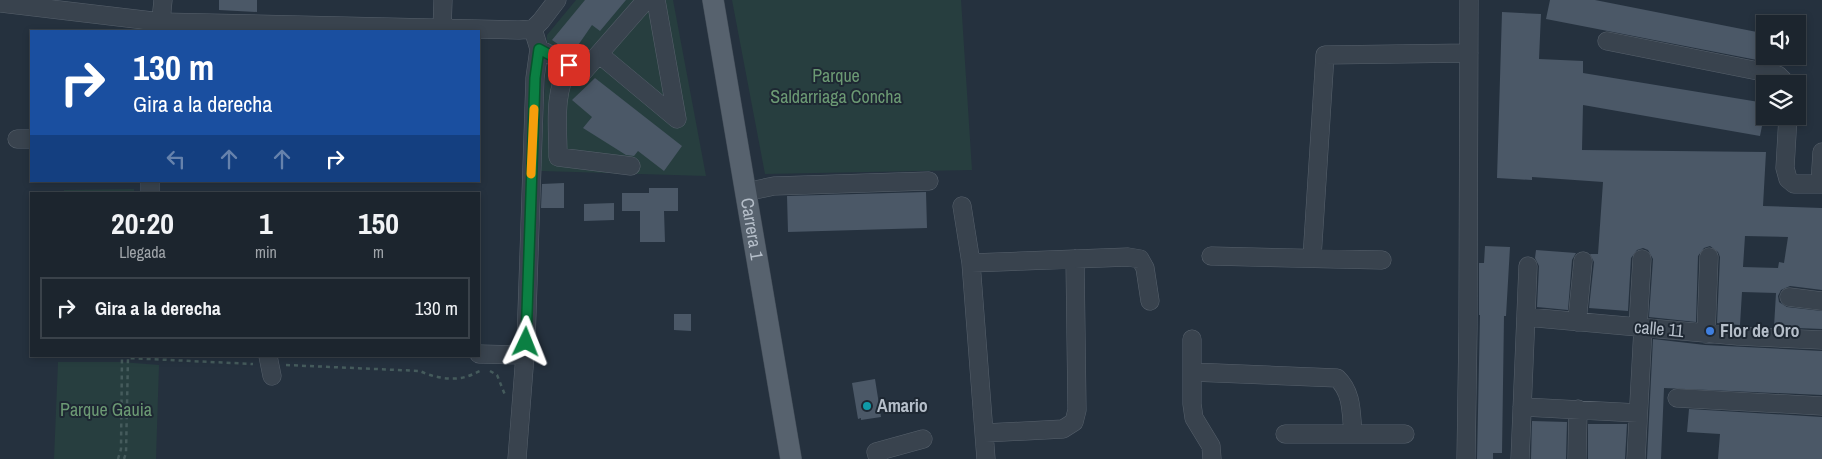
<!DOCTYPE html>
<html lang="es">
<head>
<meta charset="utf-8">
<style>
	:root { --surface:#1c252e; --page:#252d36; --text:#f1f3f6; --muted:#a0a5aa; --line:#3a424a }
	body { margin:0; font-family:"Archivo Narrow",sans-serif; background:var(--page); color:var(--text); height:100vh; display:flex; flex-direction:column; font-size:19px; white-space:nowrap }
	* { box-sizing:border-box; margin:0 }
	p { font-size:16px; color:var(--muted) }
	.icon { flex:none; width:28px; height:28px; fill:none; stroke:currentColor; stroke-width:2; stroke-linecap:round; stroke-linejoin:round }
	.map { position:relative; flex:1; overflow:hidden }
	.sheet { position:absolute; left:30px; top:192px; width:450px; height:165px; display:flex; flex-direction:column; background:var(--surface); border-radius:0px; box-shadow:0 2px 8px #0003,0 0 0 1px var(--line) }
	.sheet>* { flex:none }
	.guide { position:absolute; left:30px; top:30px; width:450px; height:152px; border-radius:0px; box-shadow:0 2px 8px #0003,0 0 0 1px var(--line); background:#1a4fa0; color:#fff; overflow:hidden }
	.tools { position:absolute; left:1756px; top:15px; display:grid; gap:10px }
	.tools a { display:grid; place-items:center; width:50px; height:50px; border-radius:0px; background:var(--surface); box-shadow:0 2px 8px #0003,0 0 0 1px var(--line); font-size:25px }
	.pin { position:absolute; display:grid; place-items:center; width:42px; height:42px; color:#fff; margin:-21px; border-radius:10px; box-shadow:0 2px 8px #0006 }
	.me { position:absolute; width:55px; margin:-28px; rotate:2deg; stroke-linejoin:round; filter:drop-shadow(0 0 4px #0008) }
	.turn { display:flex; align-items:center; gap:18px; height:105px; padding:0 20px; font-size:22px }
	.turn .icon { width:65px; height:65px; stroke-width:2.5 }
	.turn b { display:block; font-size:35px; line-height:42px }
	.lanes { display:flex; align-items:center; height:48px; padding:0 20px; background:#0003; justify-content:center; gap:25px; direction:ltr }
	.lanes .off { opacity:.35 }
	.eta { display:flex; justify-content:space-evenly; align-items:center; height:85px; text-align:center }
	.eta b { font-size:30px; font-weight:700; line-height:35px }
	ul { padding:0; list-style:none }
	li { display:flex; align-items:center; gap:15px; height:62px; margin:0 10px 8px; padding:0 10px; border:2px solid var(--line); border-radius:0px }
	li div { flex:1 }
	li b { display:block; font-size:19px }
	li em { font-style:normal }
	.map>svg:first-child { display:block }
	.green { fill:#273e3f }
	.building { fill:#4b5867; fill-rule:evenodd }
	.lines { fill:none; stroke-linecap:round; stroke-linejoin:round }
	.minor-casing { stroke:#57616c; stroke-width:19 }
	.major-casing { stroke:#424c57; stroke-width:22 }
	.path { stroke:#455b5c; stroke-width:2.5; stroke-dasharray:4 4; stroke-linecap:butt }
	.minor { stroke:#39434e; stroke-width:18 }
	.major { stroke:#57626e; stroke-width:21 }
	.route-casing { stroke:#07532c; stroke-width:12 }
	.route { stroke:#0b8043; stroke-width:9 }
	.slow { stroke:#f59e0b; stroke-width:9 }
	.shop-dot { fill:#3f7fe0; stroke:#1e2833; stroke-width:2 }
	.culture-dot { fill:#0f9aa8; stroke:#1e2833; stroke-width:2 }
	.labels { text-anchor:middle; stroke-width:4; stroke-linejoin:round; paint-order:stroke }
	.park-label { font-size:18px; fill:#6c9a74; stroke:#1e2833 }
	.street-label { font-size:18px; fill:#b5bec9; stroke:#1e2833 }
	.poi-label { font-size:18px; font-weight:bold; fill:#b5bec9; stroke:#1e2833; text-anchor:start }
</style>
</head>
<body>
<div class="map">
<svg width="1822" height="459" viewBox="0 0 1822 459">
	<rect width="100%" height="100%" fill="#25313e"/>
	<!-- green -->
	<path class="green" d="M576,0H673L706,176L541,171L547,35Z
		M732,0H961L972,170L765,174Z
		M134,189V194H64V190Z
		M58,362H122L159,365L156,459H54Z"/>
	<!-- building -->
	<path class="building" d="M219,0H257V12L219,10Z
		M585,0H626L600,31L592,25L572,54L552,40Z
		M1550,0H1595L1762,33L1757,60L1546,19Z
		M1502,12L1541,14L1539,59L1583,61V73L1765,103V111L1760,136L1583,105L1582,150L1766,152L1763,206L1822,208V290L1790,286L1781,290L1778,296L1779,302L1787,307L1822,311V329L1774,327L1776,293L1742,292L1740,325L1717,323L1720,257L1718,252L1710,246L1704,248L1698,256L1696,322L1649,317L1653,259L1648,250L1643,248L1637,250L1631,258L1628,311L1589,308L1594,262L1590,254H1598L1603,182L1532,177V180L1497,178ZM1745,236L1788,237L1784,263L1779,262L1778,268L1743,267Z
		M595,78L682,146L664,171L638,151L634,156L626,155L583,128L592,117L572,100Z
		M564,183V208H541L542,184Z
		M649,188H678V211H664L665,242H640V211H622V193H649Z
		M926,192L927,228L788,232L787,196Z
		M614,203V220L584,221V204Z
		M1485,246L1510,247L1506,316H1504L1502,453H1493V459H1477L1480,315H1479V263H1484Z
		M1536,250L1576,253L1572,260L1568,310L1537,307L1539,266L1535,258Z
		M674,314H691V331L674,330Z
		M1653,339L1705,345L1822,351V395L1664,388L1661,459H1647Z
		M875,379L881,417L861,420V418L858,419L852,383Z
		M1689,409L1822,417V459H1718L1720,434L1687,432Z
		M1532,421L1567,422L1566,459H1531Z
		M1588,424H1627L1625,459H1588Z"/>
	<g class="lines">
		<defs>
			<path id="minor" d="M0,3L161,22L519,30L533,29L541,21L557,0
				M160,31L163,0
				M442,31L443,0
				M1607,41L1778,75L1787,84
				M539,49L583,72L646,0
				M599,54L677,119L656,0
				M569,65C553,95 558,125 558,157L631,166
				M1788,116L1785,168L1788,179L1794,184H1822
				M17,139H31
				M1820,184L1822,152
				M746,192L774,186L929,181
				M150,194V181
				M962,206L971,263L986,459
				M1211,256L1382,260
				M1312,258L1325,55L1469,53
				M971,263L1128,257L1140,259L1145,268L1150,301
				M1789,297L1822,301
				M1526,317L1738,336L1822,340
				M1577,322L1583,261
				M1638,327L1642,259
				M1706,334L1709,257
				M1192,339V404L1194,418L1211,446L1212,459
				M479,354L525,355
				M268,356L272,376
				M1192,372L1337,378C1353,393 1351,414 1353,434
				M1677,398L1822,406
				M1522,407L1638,413
				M985,433L1063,429L1074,422L1077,410L1075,259
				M1285,434H1405
				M517,459L526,342L535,78L539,49L533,29
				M878,459L876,452L923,439
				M1466,459L1468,328L1469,0
				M1520,459L1528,266
				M1577,459L1578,409
				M1636,459L1643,328"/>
			<g id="major">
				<path id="s1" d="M713,0L791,459"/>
			</g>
		</defs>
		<!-- minor casing -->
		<use href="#minor" class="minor-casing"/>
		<!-- major casing -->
		<use href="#major" class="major-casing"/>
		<!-- path -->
		<path class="path" d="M286,365L420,371C432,377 451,381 465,377C470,376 475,373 480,371
			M490,371L497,375L505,395
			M118,459L121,449L122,356
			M124,459L126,453L128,358L253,364"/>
		<!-- minor -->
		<use href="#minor" class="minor"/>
		<!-- major -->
		<use href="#major" class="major"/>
	</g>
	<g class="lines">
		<defs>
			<path id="route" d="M526,342L535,78L539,49L569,65"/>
		</defs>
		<!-- route casing -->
		<use href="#route" class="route-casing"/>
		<!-- route -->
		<use href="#route" class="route"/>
		<!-- slow -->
		<path class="slow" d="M531,174L534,109"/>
	</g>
	<!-- markers -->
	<circle class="shop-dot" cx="1710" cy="331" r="5"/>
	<circle class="culture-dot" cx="867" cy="406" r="5"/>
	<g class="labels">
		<!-- park labels -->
		<g class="park-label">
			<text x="836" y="82">Parque<tspan x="836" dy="21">Saldarriaga Concha</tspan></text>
			<text x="106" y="416">Parque Gauia</text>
		</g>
		<!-- street labels -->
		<g class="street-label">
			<text dy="6" stroke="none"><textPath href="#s1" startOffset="232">Carrera 1</textPath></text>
			<text transform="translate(1659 329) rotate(5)" y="6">calle 11</text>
		</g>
		<!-- poi labels -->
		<g class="poi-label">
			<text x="1720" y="337">Flor de Oro</text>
			<text x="877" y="412">Amario</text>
		</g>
	</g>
</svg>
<div class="tools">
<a><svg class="icon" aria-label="sound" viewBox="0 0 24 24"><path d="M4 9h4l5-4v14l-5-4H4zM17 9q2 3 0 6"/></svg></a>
<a><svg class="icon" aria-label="layers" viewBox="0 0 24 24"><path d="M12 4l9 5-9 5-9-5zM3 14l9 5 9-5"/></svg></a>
</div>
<div class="pin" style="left:569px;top:65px;background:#d93025"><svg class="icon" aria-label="arrive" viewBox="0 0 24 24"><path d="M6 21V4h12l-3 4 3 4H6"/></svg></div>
<svg class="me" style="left:526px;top:342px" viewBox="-20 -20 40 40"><path d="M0-17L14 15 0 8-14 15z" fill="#0b8043" stroke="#fff" stroke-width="4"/></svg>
<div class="guide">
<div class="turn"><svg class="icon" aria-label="right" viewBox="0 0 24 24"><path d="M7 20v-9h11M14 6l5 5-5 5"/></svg><div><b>130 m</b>Gira a la derecha</div></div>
<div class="lanes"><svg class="icon off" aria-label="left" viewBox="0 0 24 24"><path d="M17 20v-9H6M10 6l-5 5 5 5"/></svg><svg class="icon off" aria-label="ahead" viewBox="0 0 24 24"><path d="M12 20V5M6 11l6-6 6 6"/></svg><svg class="icon off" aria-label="ahead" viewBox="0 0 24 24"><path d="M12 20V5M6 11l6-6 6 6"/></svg><svg class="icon" aria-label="right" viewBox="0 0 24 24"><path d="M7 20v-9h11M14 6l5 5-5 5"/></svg></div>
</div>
<section class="sheet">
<div class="eta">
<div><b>20:20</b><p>Llegada</p></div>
<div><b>1</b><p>min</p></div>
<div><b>150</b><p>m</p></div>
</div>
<ul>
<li><svg class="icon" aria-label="right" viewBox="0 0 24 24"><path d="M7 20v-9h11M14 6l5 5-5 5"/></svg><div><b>Gira a la derecha</b></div><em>130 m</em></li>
</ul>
</section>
</div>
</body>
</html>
